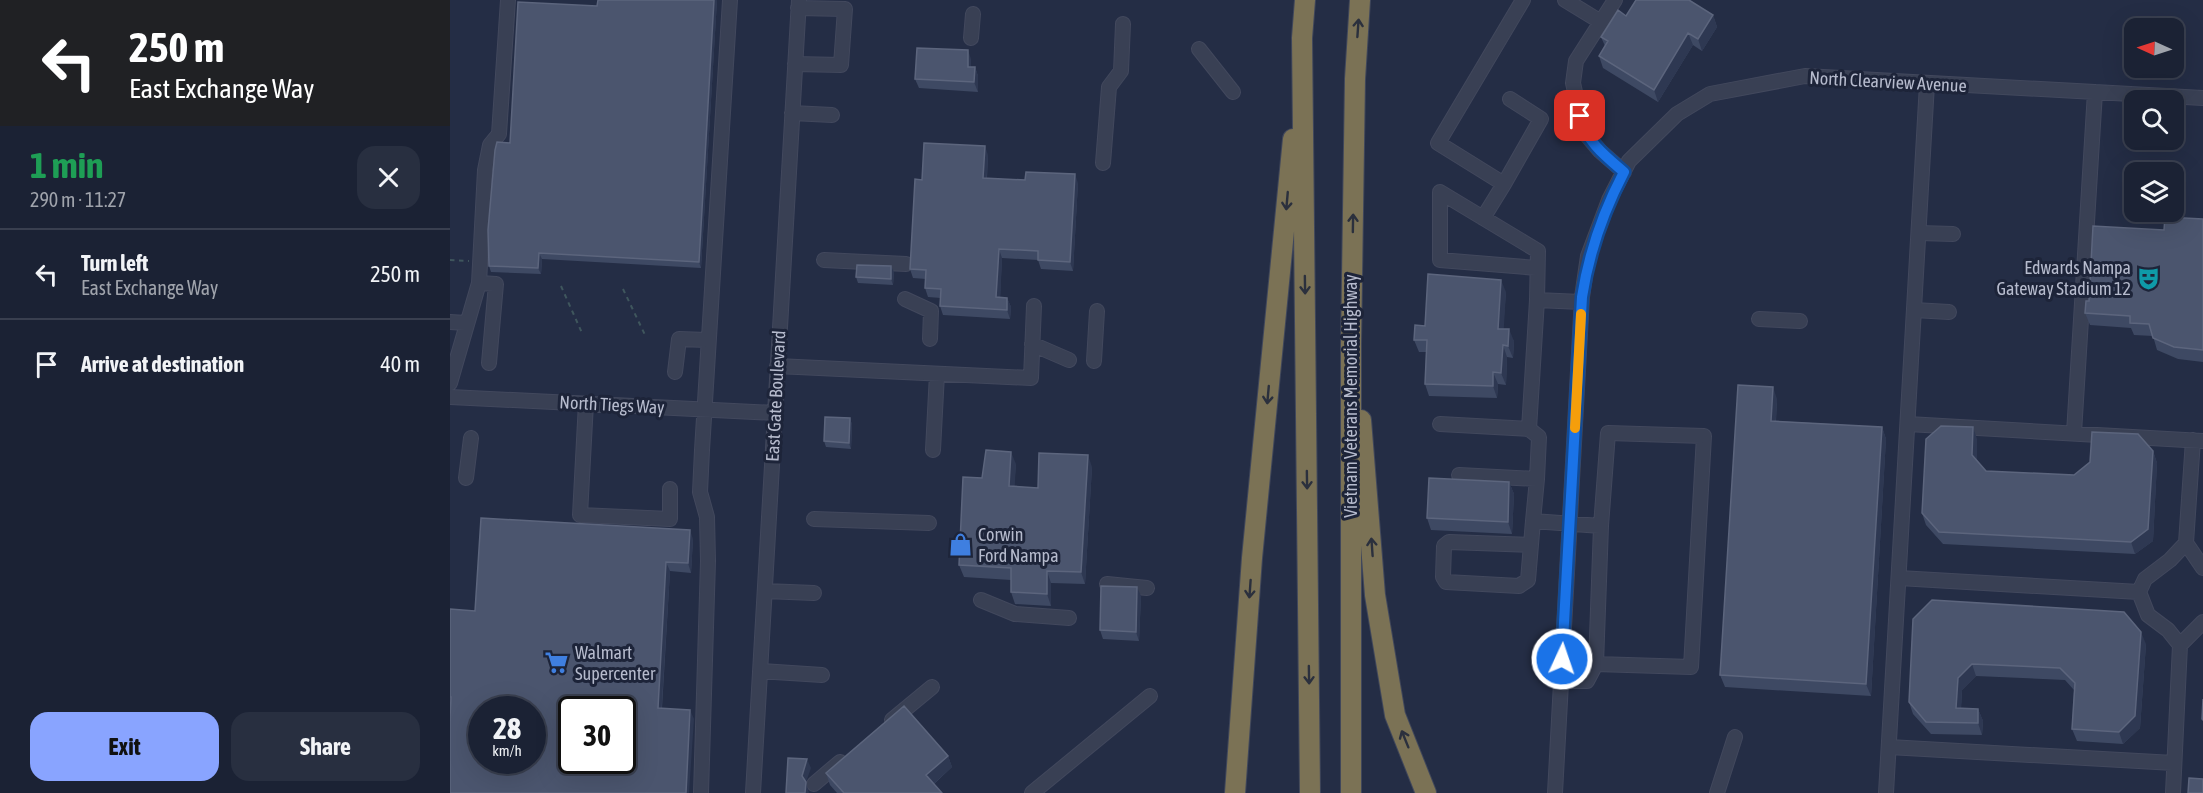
<!DOCTYPE html>
<html lang="en">
<head>
<meta charset="utf-8">
<style>
	:root { --surface:#1b2234; --page:#282f40; --text:#f1f3f6; --muted:#a0a4ac; --line:#393f4f; --accent:#89a4ff }
	body { margin:0; font-family:"Asap Condensed",sans-serif; background:var(--page); color:var(--text); height:100vh; display:flex; flex-direction:column; font-size:22px; white-space:nowrap }
	* { box-sizing:border-box; margin:0 }
	p { font-size:20px; color:var(--muted) }
	.icon { flex:none; width:33px; height:33px; fill:none; stroke:currentColor; stroke-width:2; stroke-linecap:round; stroke-linejoin:round }
	.map { position:relative; flex:1; overflow:hidden }
	.drawer { display:flex; flex-direction:column; background:var(--surface); width:450px }
	.drawer>* { flex:none }
	.top-card { background:#202124; color:#fff; overflow:hidden }
	.needle { width:39px; rotate:273deg }
	.fabs { position:absolute; left:1674px; top:18px; display:grid; gap:12px }
	.fabs a { display:grid; place-items:center; width:60px; height:60px; border-radius:12px; background:var(--surface); box-shadow:0 6px 24px #0002,0 0 0 2px var(--line); font-size:30px }
	.speed { position:absolute; left:18px; top:696px; display:flex; gap:12px; font-size:30px; font-weight:700; text-align:center }
	.speed>* { display:grid; place-content:center; width:78px; height:78px; border-radius:50%; background:var(--surface); box-shadow:0 6px 24px #0002,0 0 0 2px var(--line); line-height:1 }
	.speed small { font-size:15px; font-weight:400 }
	.speed .limit { border:3px solid #111; border-radius:9px; background:#fff; color:#111 }
	.pin { position:absolute; display:grid; place-items:center; width:51px; height:51px; color:#fff; margin:-26px; border-radius:12px; box-shadow:0 3px 9px #0006 }
	.me { position:absolute; width:66px; margin:-33px; rotate:3deg; stroke-linejoin:round; filter:drop-shadow(0 0 4px #0008) }
	.turn { display:flex; align-items:center; gap:21px; height:126px; padding:0 30px; font-size:27px }
	.turn .icon { width:78px; height:78px; stroke-width:2.5 }
	.turn b { display:block; font-size:42px; line-height:51px }
	.round { display:grid; place-items:center; flex:none; width:63px; height:63px; border-radius:18px; background:var(--page) }
	.overview { display:flex; align-items:center; justify-content:space-between; height:102px; padding:0 30px }
	h1 { font-size:36px; font-weight:700; line-height:45px; color:#1e9e55 }
	.button { display:flex; gap:12px; margin-top:auto; padding:12px 30px }
	.button a { flex:1; height:69px; border-radius:18px; background:var(--accent); color:#111; font-size:24px; font-weight:700; line-height:69px; text-align:center }
	.button a+a { background:var(--page); color:var(--text) }
	ul { padding:0; list-style:none }
	li { display:flex; align-items:center; gap:18px; height:90px; padding:0 30px; border-top:2px solid var(--line) }
	li div { flex:1 }
	li b { display:block; font-size:22px }
	li em { font-style:normal }
	main { display:flex; flex:1; min-height:0 }
	.map>svg:first-child { display:block }
	.lines { fill:none; stroke-linecap:round; stroke-linejoin:round }
	.minor-casing { stroke:#42485d; stroke-width:16 }
	.highway-casing { stroke:#40475b; stroke-width:22 }
	.path { stroke:#3f565d; stroke-width:2; stroke-dasharray:4.5 4.5; stroke-linecap:butt }
	.minor { stroke:#394054; stroke-width:14 }
	.highway { stroke:#7b7255; stroke-width:20 }
	.wall { fill:#3e4963 }
	.shaded-wall { fill:#2e3852 }
	.building { fill:#4b556e; stroke:#5c657d; stroke-width:1.5; fill-rule:evenodd }
	.oneway { stroke:#2b303d }
	.route-casing { stroke:#114b97; stroke-width:15 }
	.route { stroke:#1a73e8; stroke-width:10 }
	.slow { stroke:#f59e0b; stroke-width:10 }
	.labels { text-anchor:middle; stroke-width:6; stroke-linejoin:round; paint-order:stroke }
	.street-label { font-size:18px; fill:#b6bbcd; stroke:#1d2439 }
	.poi-label { font-size:18px; fill:#b6bbcd; stroke:#1d2439; text-anchor:start }
</style>
</head>
<body>
<main>
<section class="drawer">
<div class="top-card">
<div class="turn"><svg class="icon" aria-label="left" viewBox="0 0 24 24"><path d="M17 20v-9H6M10 6l-5 5 5 5"/></svg><div><b>250 m</b>East Exchange Way</div></div>
</div>
<div class="overview"><div><h1>1 min</h1><p>290 m · 11:27</p></div><a class="round"><svg class="icon" aria-label="close" viewBox="0 0 24 24"><path d="M6 6l12 12M18 6L6 18"/></svg></a></div>
<ul>
<li><svg class="icon" aria-label="left" viewBox="0 0 24 24"><path d="M17 20v-9H6M10 6l-5 5 5 5"/></svg><div><b>Turn left</b><p>East Exchange Way</p></div><em>250 m</em></li>
<li><svg class="icon" aria-label="arrive" viewBox="0 0 24 24"><path d="M6 21V4h12l-3 4 3 4H6"/></svg><div><b>Arrive at destination</b></div><em>40 m</em></li>
</ul>
<div class="button"><a>Exit</a><a>Share</a></div>
</section>
<div class="map">
<svg width="1753" height="793" viewBox="0 0 1753 793">
	<rect width="100%" height="100%" fill="#242d45"/>
	<g class="lines">
		<defs>
			<path id="minor" d="M1115,0L1151,22
				M1165,0L1126,61L1123,83L1134,132L1150,151L1174,172
				M521,38L523,14
				M749,49L783,92
				M345,64L391,65L395,9L348,8
				M1060,99L1091,119L1054,184L988,143L1073,0
				M342,113L382,115
				M653,163L659,87L671,71L673,24
				M1033,218L1054,184
				M1469,233L1503,234
				M374,260L456,264
				M1087,268L990,260V192L1088,251L1087,300L1131,302
				M29,283L46,284L39,363
				M455,299L481,311L480,339
				M1464,310L1499,312
				M1309,319L1350,321
				M0,322L16,323
				M582,344L619,360
				M644,361L647,311
				M327,366L581,378L584,306
				M225,372L229,339L257,340
				M0,383L29,283L35,170L40,145L49,134L58,0
				M0,397L325,413
				M136,403L130,515L220,519V489
				M990,424L1079,429L1087,300
				M1458,424L1753,441
				M1079,429L1089,437L1087,479
				M1624,433L1645,92
				M1743,440L1736,543L1720,560L1695,579L1689,592L1698,615L1718,630L1730,645L1753,622
				M483,450L487,374
				M1009,475L1087,479L1083,521L1151,526L1158,433L1254,436L1241,667L1146,664L1151,526
				M16,478L21,438
				M364,519L479,523
				M1736,543L1753,568
				M1081,545L999,542L994,546L993,577L996,582L1069,586L1078,580L1083,521
				M1449,578L1689,592
				M657,584L697,588
				M315,591L364,593
				M531,600L565,614L619,618
				M310,671L372,675
				M1111,681H1137L1146,664
				M442,720L482,687
				M1439,747L1724,763
				M364,784L390,762
				M251,793L258,561L257,517L250,492L252,450L280,0
				M303,793L349,0
				M582,793L700,696
				M1105,793L1132,297L1138,256L1159,200L1179,161L1227,114L1260,94L1355,76L1753,98
				M1267,793L1285,737
				M1436,793L1477,84
				M1723,793L1730,645"/>
			<path id="highway" d="M855,0L852,38L860,793
				M911,420L925,595L945,715L976,793
				M785,793L802,558L843,139
				M901,793V345L905,79L910,0"/>
		</defs>
		<!-- minor casing -->
		<use href="#minor" class="minor-casing"/>
		<!-- highway casing -->
		<use href="#highway" class="highway-casing"/>
		<!-- path -->
		<path class="path" d="M0,260L19,261
			M111,286L132,333
			M173,289L196,337"/>
		<!-- minor -->
		<use href="#minor" class="minor"/>
		<!-- highway -->
		<use href="#highway" class="highway"/>
	</g>
	<!-- wall -->
	<path class="wall" d="M267,0L251,268L92,259L91,274L41,272L39,266L147,6Z
		M1263,15L1267,27L1252,51L1243,45L1208,102L1153,68L1149,56L1155,46L1151,37L1176,16Z
		M521,59V67H525L528,76V92L469,88L465,79Z
		M538,155L537,178L628,183L623,271L591,269L588,260L552,258L550,297L557,298L561,307L560,319L493,315L490,306L491,298L478,297L475,288L476,279L463,278L460,269L472,180Z
		M1753,219V362L1728,359L1707,350L1703,336L1684,335L1681,328L1640,325L1635,313L1639,301L1714,230Z
		M441,266L444,272L443,285L408,283L406,277Z
		M1056,292L1053,329L1064,341L1063,358L1057,357L1056,385L1048,384L1047,398L979,396L975,384L976,352H969L964,340Z
		M1327,399L1326,421L1432,427L1436,439L1421,696L1275,687L1270,675Z
		M400,418L402,425L401,449L376,447L374,441Z
		M1527,439V460L1536,471L1624,475L1640,462L1703,451L1707,463L1703,541L1685,554L1493,544L1476,525L1472,513Z
		M566,464L564,486L588,488L642,467L635,584L601,583V606L565,604L561,592V580L514,577L509,565L532,478Z
		M1059,482L1064,494L1062,534L981,530L977,518Z
		M243,539L241,573L220,571L212,708L244,719L0,706V609L25,611Z
		M691,596L689,641L653,639L650,630Z
		M1463,619L1696,644L1690,728L1673,744L1627,741L1622,729L1624,690L1615,680L1526,676L1512,690L1511,709H1528L1533,721L1532,735L1481,734L1463,714L1459,702Z
		M498,756L502,767L484,784L492,793H387L380,785L376,773Z"/>
	<!-- shaded-wall -->
	<path class="shaded-wall" d="M264,0H267L251,268L249,262Z
		M1263,15L1267,27L1252,51L1248,39Z
		M1238,33L1243,45L1208,102L1204,90Z
		M518,50L521,59V76L518,67Z
		M525,67L528,76V92L524,82Z
		M535,146L538,155L536,187L533,178Z
		M625,174L628,183L623,271L620,262Z
		M549,249L552,258L550,306L546,297Z
		M89,253L92,259L91,274L88,268Z
		M441,266L444,272L443,285L441,279Z
		M1051,280L1056,292L1053,341L1048,329Z
		M557,298L561,307L560,319L557,310Z
		M1059,329L1064,341L1063,358L1058,346Z
		M1053,345L1057,357L1056,385L1051,373Z
		M1043,372L1048,384L1047,398L1043,386Z
		M1323,387L1327,399L1325,433L1321,421Z
		M400,418L402,425L401,449L399,443Z
		M1432,427L1436,439L1421,696L1416,684Z
		M1523,427L1527,439V467L1522,455Z
		M1703,451L1707,463L1703,541L1685,554L1681,542Z
		M561,452L566,464L564,498L559,486Z
		M638,455L642,467L635,584L631,572Z
		M1059,482L1064,494L1062,534L1058,522Z
		M240,530L243,539L241,573L238,563Z
		M216,562L220,571L211,717L208,708Z
		M597,571L601,583V606L597,594Z
		M687,587L691,596L689,641L686,632Z
		M1691,632L1696,644L1690,728L1673,744L1669,732Z
		M1522,664L1526,676L1512,690L1510,720L1506,708L1508,678Z
		M1528,709L1533,721L1532,735L1528,723Z
		M240,710L244,719L239,793H236Z
		M498,756L502,767L480,787L476,775Z
		M357,759L361,768L356,782L359,793H355L352,776Z"/>
	<!-- building -->
	<path class="building" d="M148,0H264L249,262L89,253L88,268L39,266L38,230L45,150L47,142L60,143L68,2L147,6Z
		M1186,0H1239L1263,15L1248,39L1238,33L1204,90L1149,56L1158,41L1151,37L1168,10L1176,16Z
		M467,48L518,50V67H525L524,82L465,79Z
		M474,143L535,146L533,178L575,180L576,172L625,174L620,262L588,260V251L549,249L546,297L557,298V310L490,306L491,289L475,288L476,270L460,269L465,179L472,180Z
		M1715,217L1753,219V350L1724,347L1703,338L1699,324L1680,323V316L1635,313L1636,301H1639L1643,226L1714,230Z
		M407,265L441,266V279L406,277Z
		M978,274L1051,280L1048,329H1059L1058,346L1053,345L1051,373L1043,372V386L975,384L977,340H964L965,325L975,326Z
		M1288,385L1323,387L1321,421L1432,427L1416,684L1270,675Z
		M375,417L400,418L399,443L374,441Z
		M1491,426L1523,427L1522,455L1536,471L1624,475L1640,462L1642,432L1688,434L1703,451L1698,529L1681,542L1489,532L1472,513L1476,439Z
		M536,450L561,452L559,486L588,488L589,453L638,455L631,572L597,571V594L561,592V568L509,565L513,477L532,478Z
		M979,478L1059,482L1058,522L977,518Z
		M31,518L240,530L238,563L216,562L208,708L240,710L236,793H0V718L1,697H0V609L25,611ZM32,710H82V760H32ZM122,710H172V760H122Z
		M651,586L687,587L686,632L650,630Z
		M1482,600L1674,612L1691,632L1685,716L1669,732L1622,729L1625,683L1610,668L1522,664L1508,678L1506,708L1528,709V723L1476,722L1459,702L1463,619Z
		M1753,699V720L1752,719Z
		M454,706L498,756L476,775L492,793H394L376,773Z
		M338,758L357,759L352,776L356,782L355,793H336Z
		M1739,778L1753,779V793H1738Z"/>
	<!-- one-way arrows -->
	<defs><path id="oneway-shaft" d="M-6 0H5M1.5-3L5.5 0L1.5 3" fill="none" stroke-width="1.6" stroke-linecap="round" stroke-linejoin="round" transform="scale(1.5)"/></defs>
	<g class="oneway">
		<use href="#oneway-shaft" transform="translate(908 28) rotate(-86)"/>
		<use href="#oneway-shaft" transform="translate(837 201) rotate(95)"/>
		<use href="#oneway-shaft" transform="translate(903 223) rotate(-89)"/>
		<use href="#oneway-shaft" transform="translate(855 285) rotate(89)"/>
		<use href="#oneway-shaft" transform="translate(818 395) rotate(95)"/>
		<use href="#oneway-shaft" transform="translate(857 480) rotate(89)"/>
		<use href="#oneway-shaft" transform="translate(922 547) rotate(-94)"/>
		<use href="#oneway-shaft" transform="translate(800 589) rotate(94)"/>
		<use href="#oneway-shaft" transform="translate(859 675) rotate(89)"/>
		<use href="#oneway-shaft" transform="translate(955 739) rotate(-112)"/>
	</g>
	<g class="lines">
		<defs>
			<path id="route" d="M1112,659L1132,297C1139,252 1153,212 1174,172C1154,155 1136,141 1130,116"/>
		</defs>
		<!-- route casing -->
		<use href="#route" class="route-casing"/>
		<!-- route -->
		<use href="#route" class="route"/>
		<!-- slow -->
		<path class="slow" d="M1125,428L1131,314"/>
	</g>
	<!-- icons -->
	<defs>
		<symbol id="theatre-bare" viewBox="-9 -9 18 18"><path d="M-5-5.5Q0-4 5-5.5V0Q5 5 0 6Q-5 5-5 0ZM-3.3-2.5H-1v1.5H-3.3ZM1-2.5H3.3v1.5H1ZM-2.8 1Q0 5.5 2.8 1Z" fill="#0f9aa8" stroke="#1d2439" stroke-width="2.5" paint-order="stroke"/></symbol>
		<symbol id="shop-bare" viewBox="-9 -9 18 18"><path d="M-5-2.5h2.3a2.7 3.5 0 0 1 5.4 0H5L5.5 6h-11ZM-1.5-2.5h3a1.5 2.3 0 0 0-3 0Z" fill="#3f7fe0" stroke="#1d2439" stroke-width="2.5" paint-order="stroke"/></symbol>
		<symbol id="supermarket-bare" viewBox="-9 -9 18 18"><path d="M-6-5.5h2.5l.6 2H6L4.5 2H-2.5L-4.4-4H-6ZM-1.5 3.2a1.3 1.3 0 1 0 .1 0ZM3 3.2a1.3 1.3 0 1 0 .1 0Z" fill="#3f7fe0" stroke="#1d2439" stroke-width="2.5" paint-order="stroke"/></symbol>
	</defs>
	<g fill-rule="evenodd">
		<use href="#theatre-bare" x="1682" y="262" width="33" height="33"/>
		<use href="#shop-bare" x="494" y="528" width="33" height="33"/>
		<use href="#supermarket-bare" x="90" y="646" width="33" height="33"/>
	</g>
	<g class="labels">
		<!-- street labels -->
		<g class="street-label">
			<text transform="translate(1438 82) rotate(3)" y="6">North Clearview Avenue</text>
			<text transform="translate(326 396) rotate(-87)" y="6">East Gate Boulevard</text>
			<text transform="translate(901 396) rotate(-90)" y="6">Vietnam Veterans Memorial Highway</text>
			<text transform="translate(162 405) rotate(3)" y="6">North Tiegs Way</text>
		</g>
		<!-- poi labels -->
		<g class="poi-label">
			<text x="1681" y="274" text-anchor="end">Edwards Nampa<tspan x="1681" dy="21">Gateway Stadium 12</tspan></text>
			<text x="528" y="541">Corwin<tspan x="528" dy="21">Ford Nampa</tspan></text>
			<text x="125" y="659">Walmart<tspan x="125" dy="21">Supercenter</tspan></text>
		</g>
	</g>
</svg>
<div class="fabs">
<a><svg class="needle" viewBox="-14 -14 28 28"><path d="M0-13l5 13h-10z" fill="#e53935"/><path d="M0 13l5-13h-10z" fill="#a0a4ac"/></svg></a>
<a><svg class="icon" aria-label="search" viewBox="0 0 24 24"><circle cx="10" cy="10" r="6"/><path d="M15 15l6 6"/></svg></a>
<a><svg class="icon" aria-label="layers" viewBox="0 0 24 24"><path d="M12 4l9 5-9 5-9-5zM3 14l9 5 9-5"/></svg></a>
</div>
<div class="speed"><div>28<small>km/h</small></div><div class="limit">30</div></div>
<div class="pin" style="left:1130px;top:116px;background:#d93025"><svg class="icon" aria-label="arrive" viewBox="0 0 24 24"><path d="M6 21V4h12l-3 4 3 4H6"/></svg></div>
<svg class="me" style="left:1112px;top:659px" viewBox="-20 -20 40 40"><circle r="17" fill="#1a73e8" stroke="#fff" stroke-width="3"/><path d="M0-11L8 9 0 5-8 9z" fill="#fff"/></svg>
</div>
</main>
</body>
</html>
